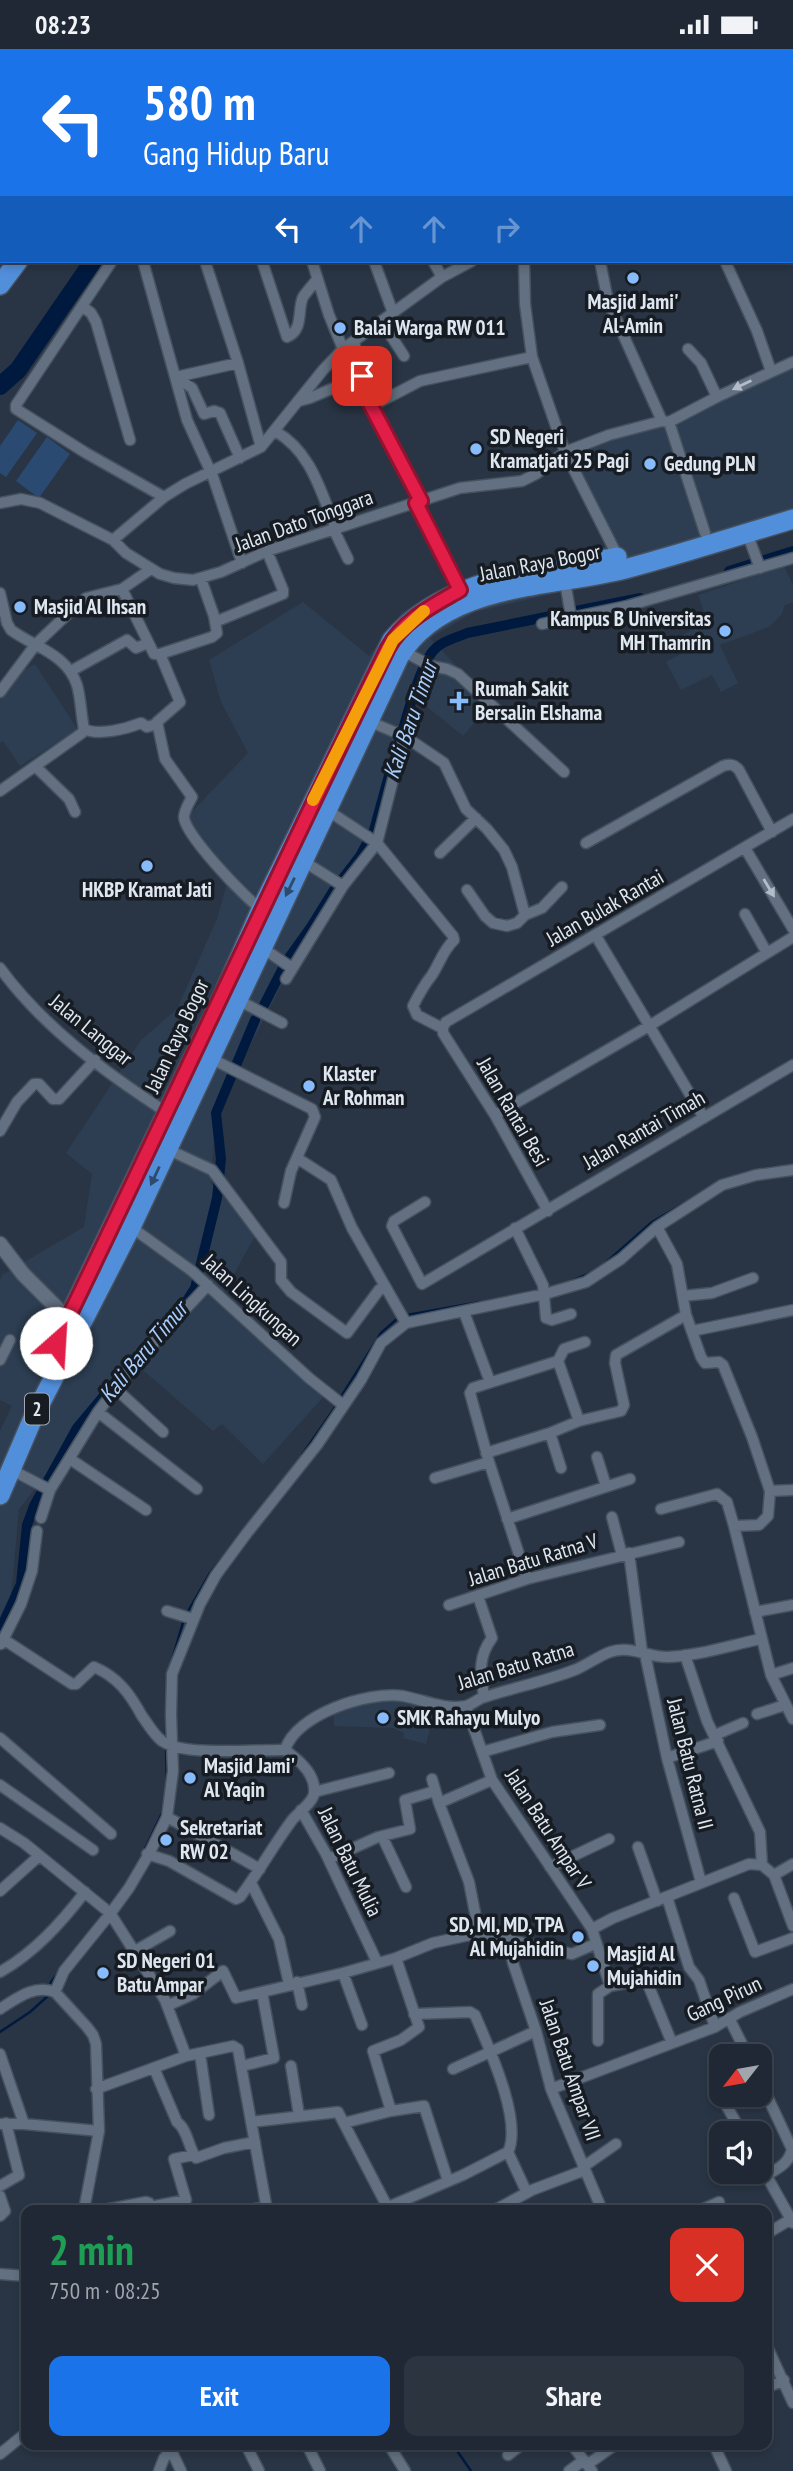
<!DOCTYPE html>
<html lang="en">
<head>
<meta charset="utf-8">
<style>
	:root { --surface:#1f2834; --page:#2c3440; --text:#f1f3f6; --muted:#a1a6ac; --line:#3c444f; --accent:#1a73e8 }
	body { margin:0; font-family:"PT Sans Narrow",sans-serif; background:var(--page); color:var(--text); height:100vh; display:flex; flex-direction:column; font-size:26px; white-space:nowrap }
	* { box-sizing:border-box; margin:0 }
	p { font-size:23px; color:var(--muted) }
	.icon { flex:none; width:38px; height:38px; fill:none; stroke:currentColor; stroke-width:2; stroke-linecap:round; stroke-linejoin:round }
	.map { position:relative; flex:1; overflow:hidden }
	.side { position:absolute; left:21px; top:2156px; width:751px; height:245px; display:flex; flex-direction:column; background:var(--surface); border-radius:14px; box-shadow:0 4px 10px #0003,0 0 0 2px var(--line) }
	.side>* { flex:none }
	.top-card { position:absolute; left:0px; top:0px; width:794px; height:214px; box-shadow:0 4px 10px #0003,0 0 0 2px var(--line); background:#1a73e8; color:#fff; overflow:hidden }
	.needle { width:46px; rotate:239deg }
	.controls { position:absolute; left:709px; top:1995px; display:grid; gap:14px }
	.controls a { display:grid; place-items:center; width:63px; height:63px; border-radius:14px; background:var(--surface); box-shadow:0 4px 10px #0003,0 0 0 2px var(--line); font-size:35px }
	.pin { position:absolute; display:grid; place-items:center; width:60px; height:60px; color:#fff; margin:-30px; border-radius:14px; box-shadow:0 4px 10px #0006 }
	.me { position:absolute; width:77px; margin:-38px; rotate:26deg; stroke-linejoin:round; filter:drop-shadow(0 0 5px #0008) }
	.turn { display:flex; align-items:center; gap:24px; height:147px; padding:0 28px; font-size:32px }
	.turn .icon { width:91px; height:91px; stroke-width:2.5 }
	.turn b { display:block; font-size:49px; line-height:60px }
	.lanes { display:flex; align-items:center; height:66px; padding:0 28px; background:#0003; justify-content:center; gap:35px; direction:ltr }
	.lanes .off { opacity:.35 }
	.round { display:grid; place-items:center; flex:none; width:74px; height:74px; border-radius:14px; background:var(--page) }
	.summary { display:flex; align-items:center; justify-content:space-between; height:119px; padding:0 28px }
	h1 { font-size:42px; font-weight:600; line-height:52px; color:#1e9e55 }
	.cta { display:flex; gap:14px; margin-top:auto; padding:14px 28px }
	.cta a { flex:1; height:80px; border-radius:14px; background:var(--accent); color:#fff; font-size:28px; font-weight:600; line-height:80px; text-align:center }
	.cta a+a { background:var(--page); color:var(--text) }
	.status { display:flex; justify-content:space-between; align-items:center; height:49px; padding:0 35px; background:var(--surface); direction:ltr }
	.status svg { height:19px; fill:currentColor }
	.map>svg:first-child { display:block }
	.built { fill:#2d3e53 }
	.green { fill:#2b4a71 }
	.lines { fill:none; stroke-linecap:round; stroke-linejoin:round }
	.stream { stroke:#001a3f; stroke-width:2.5 }
	.canal { stroke:#001a3f; stroke-width:10 }
	.river { stroke:#001a3f; stroke-width:18 }
	.street-casing { stroke:#46515e; stroke-width:13 }
	.secondary-casing { stroke:#46515e; stroke-width:17 }
	.highway-casing { stroke:#46515e; stroke-width:22 }
	.street { stroke:#627081; stroke-width:10 }
	.secondary { stroke:#627081; stroke-width:14 }
	.highway { stroke:#528fdb; stroke-width:19 }
	.tram { stroke:#a8b2bd; stroke-width:2 }
	.oneway { fill:#b3bdc9 }
	.oneway2 { fill:#2f4a6d }
	.route-casing { stroke:#92132f; stroke-width:18 }
	.route { stroke:#e11d48; stroke-width:12 }
	.slow { stroke:#f59e0b; stroke-width:12 }
	.poi-dot { fill:#87bbfb; stroke:#171c23; stroke-width:2.5 }
	.labels { text-anchor:middle; stroke-width:7; stroke-linejoin:round; paint-order:stroke }
	.shield { fill:#171c23; stroke:#a2a9b2; stroke-width:2 }
	.shield-label { font-size:19px; font-weight:bold; fill:#dee6f0 }
	.poi-label { font-size:21px; font-weight:bold; fill:#dee6f0; stroke:#171c23; text-anchor:start }
	.street-label { font-size:21px; fill:#dee6f0; stroke:#171c23 }
	.water-label { font-size:23px; font-style:italic; fill:#a8cefe; stroke:#171c23 }
</style>
</head>
<body>
<div class="status"><b>08:23</b><svg viewBox="0 0 49 12"><path d="M0 12V9h3v3zM5 12V6h3v6zM10 12V3h3v9zM15 12V0h3v12zM26 1h20v11H26zM47 4h2v5h-2z"/></svg></div>
<div class="map">
<svg width="793" height="2422" viewBox="0 0 793 2422">
	<rect width="100%" height="100%" fill="#293545"/>
	<!-- built -->
	<path class="built" d="M793,309V479L691,512L475,563L430,589L491,654L463,687L415,648L372,786L334,832L216,1064L211,1134L256,1185L222,1247L325,1346L263,1415L222,1375L213,1382L135,1314L19,1460L10,1558L0,1576V1382L12,1357L0,1351V1232L2,1226L84,1178L92,1125L66,1104L141,991L177,960L217,870L228,831L186,769L248,704L221,653L209,611L303,553L369,607L402,563L455,532L606,498L566,402L668,366Z
		M784,517L793,536V553L784,557L782,565L769,578L720,596L738,634L721,643L712,626L681,641L666,613L688,601L681,587L707,572L698,546Z
		M35,615L78,681L20,717L3,692L0,694V646L16,626Z
		M402,1650L436,1657L426,1695L403,1689L404,1684L393,1679L334,1677V1661H350V1653Z"/>
	<!-- green -->
	<path class="green" d="M18,371L37,384L6,428L0,424V397Z
		M47,388L70,405L39,449L16,432Z"/>
	<g class="lines">
		<!-- stream -->
		<path class="stream" d="M755,1121L776,1118
			M725,1130L748,1123
			M602,1217L652,1173L695,1148
			M571,1232L591,1224
			M407,1266L480,1253
			M341,1348L381,1284L398,1269
			M302,1406L338,1354
			M187,1564L210,1524L221,1511
			M172,1611L184,1570
			M166,1691L167,1634
			M166,1697L167,1733
			M144,1802L162,1764L164,1753
			M50,1940L51,1933L58,1924
			M0,1983L30,1963L49,1946
			M453,2396L471,2422"/>
		<!-- canal -->
		<path class="canal" d="M729,522L793,502
			M399,694C406,671 419,619 433,602C441,592 456,589 467,584L640,549
			M264,956L286,913L311,878L334,841L360,807L374,781L391,719
			M183,1258L195,1239L217,1149L221,1110L216,1064L255,971
			M0,1581L21,1535L27,1476L34,1457L77,1379L118,1330"/>
		<!-- river -->
		<path class="river" d="M236,2L238,0
			M0,337L18,321L93,212"/>
		<defs>
			<path id="street" d="M307,0L308,2
				M373,0L374,2
				M432,0L433,2
				M541,0V2
				M644,0V2
				M754,0V2
				M274,2L275,0
				M417,2L422,0
				M589,2L591,0
				M112,212L16,356V360L86,404L164,448
				M143,212L187,371L213,428L242,514
				M205,212L238,314L261,398
				M262,212L287,288C304,281 297,261 303,248C307,242 313,236 317,230
				M312,212L329,266L343,300
				M374,212L393,264
				M433,212L442,228
				M524,212L525,255L532,308L565,403L618,508
				M600,212L608,252L662,372
				M725,212L757,282L771,322
				M82,257L91,264L96,273L130,391
				M382,273L404,307
				M354,293L369,353L421,451
				M688,300L701,314L717,348
				M176,328L192,339L204,365L214,362L220,364L240,409
				M176,328L238,314
				M299,352L310,349L362,327
				M372,357L420,332L532,308
				M669,373L705,484
				M275,382C312,403 321,444 336,480
				M0,454L21,450L40,454L113,491L126,504L160,525L174,529L193,531L221,523L267,502L460,439L522,432L536,425L565,403L609,386L662,372L669,373L717,348L793,313
				M416,454L460,541
				M334,481L348,510
				M747,484L760,519
				M113,491L164,448L185,435L261,398L323,321L343,300L442,228L472,212
				M565,532L571,568
				M122,540L154,605H160L180,653L157,673L165,710L192,748C189,754 184,762 184,768C184,785 246,850 261,860
				M0,544L7,574L11,581C34,598 67,605 77,636C81,650 81,666 84,680
				M215,573L283,545V541L267,502
				M542,575L627,557L793,509
				M403,602L431,617L447,620L458,625L564,723
				M160,605L212,588L217,584L214,567L201,530
				M71,622L127,591L136,599L148,594
				M0,643L36,595L76,557L86,549L122,540L151,520
				M368,672L404,687
				M84,680C98,687 126,680 141,674L147,678L157,675
				M35,717L69,750L75,763
				M0,742L82,684L84,680
				M327,761L377,794L453,887L454,891C443,901 440,914 432,926C424,936 419,945 413,957L417,966L442,979
				M586,794L723,717C730,715 734,715 739,721L772,783
				M745,799L793,880
				M440,804L476,769
				M303,812L343,837
				M467,841L485,867L493,874L507,877L517,874L525,866L542,859L562,838
				M745,865L767,904
				M596,887L704,1069
				M261,898L292,919
				M0,919C43,978 106,1024 166,1063
				M286,930L343,837L377,794L404,687L444,714L466,760L487,780L504,801L512,818L525,866
				M236,950L282,974
				M210,1009L312,1060L315,1068L291,1122L284,1154
				M495,1066L649,977L793,888
				M0,1082L17,1053L34,1035H39L53,1050H59L95,1011
				M167,1100L212,1121L281,1213V1231L291,1243L347,1284L379,1241L385,1237
				M297,1109L331,1131L352,1179L406,1274
				M425,1153L394,1172L392,1177L422,1235L793,1016
				M548,1162L495,1066L443,984V978L446,973L793,770
				M131,1178L192,1222L309,1329L343,1356
				M657,1178L677,1215L686,1266L701,1308L705,1314L719,1313L723,1316L752,1388L770,1442
				M515,1179L543,1236L546,1269L552,1271L571,1265
				M683,1247L712,1244L753,1229
				M464,1263L490,1333
				M692,1282L793,1261
				M0,1311L10,1291
				M558,1312L564,1300L585,1293
				M116,1340L163,1383
				M98,1363L197,1440
				M550,1384L561,1419
				M486,1404L550,1384L579,1372L621,1362L624,1356L615,1314L616,1306L686,1266
				M597,1408L606,1437
				M70,1410L146,1461
				M10,1420L50,1441
				M435,1429L489,1413
				M793,1441L770,1442L768,1467L759,1476L734,1477L771,1626L793,1670
				M661,1460L717,1445L727,1453L734,1477
				M612,1468L622,1506
				M41,1469L50,1441L98,1363L136,1313L208,1236
				M507,1470L630,1430
				M629,1504L642,1603
				M527,1530L489,1413L470,1344L473,1339L558,1312L579,1372
				M478,1547L492,1589C477,1609 481,1625 484,1648
				M449,1556L527,1530L679,1493
				M167,1562L193,1570
				M755,1563L793,1556
				M3,1590L72,1635H76L94,1618C118,1628 130,1645 142,1667C148,1675 154,1686 162,1692C185,1708 255,1700 285,1701
				M1,1595L21,1555L32,1522L37,1482
				M645,1605L667,1709L701,1833
				M685,1606L707,1672L760,1783L762,1816
				M771,1626L793,1619
				M466,1657L492,1731L592,1880
				M757,1665L785,1656
				M715,1686L743,1674
				M0,1689L111,1785
				M285,1701C296,1665 368,1642 403,1647C423,1651 446,1661 466,1657C473,1655 479,1649 485,1648C516,1638 547,1632 577,1620C588,1615 599,1607 610,1603C631,1596 647,1608 667,1608C698,1607 731,1596 761,1590
				M482,1703L552,1683L600,1676
				M667,1709L718,1692
				M432,1730L439,1754L469,1833L479,1884
				M0,1736L93,1801
				M314,1743L389,1724
				M439,1754L492,1731
				M301,1761L326,1805L377,1913
				M167,1768L260,1820
				M0,1779L24,1794L110,1864L165,1951L186,2007
				M382,1787L406,1838
				M638,1798L657,1852
				M147,1805L169,1812L236,1850L240,1848C259,1823 274,1795 293,1770C299,1763 312,1754 314,1745C317,1726 298,1710 285,1701
				M329,1810L378,1788L410,1780L405,1751L435,1742
				M550,1818L609,1790
				M774,1826L793,1815
				M251,1834L279,1890L289,1935
				M0,1842L39,1807
				M667,1848L689,1918L699,1931L715,1978
				M734,1849L755,1903L793,1889
				M508,1890L513,1914L536,1982L551,2040L602,2161
				M135,1902L170,1882
				M0,1923C34,1904 61,1874 85,1843
				M343,1924L362,1976
				M297,1933L302,1956
				M55,1943L64,1922L110,1865L129,1839L149,1805L167,1768L173,1722L171,1666L172,1625L200,1555L216,1526L247,1484L317,1396L361,1331L381,1294L406,1274L545,1245L586,1233L621,1210L657,1178L722,1136L756,1126L793,1121
				M167,1957L193,1945L223,1922L236,1949L343,1924L396,1909L433,1894L479,1884L572,1905L595,1895
				M0,1960C17,1949 35,1935 55,1943L87,1978L93,1986L96,1995L99,2082L84,2161
				M729,1969L748,2007
				M598,1992V1945L610,1937
				M672,1994L647,1933L644,1931L610,1937L592,1880L613,1869L749,1815L762,1816L774,1826L793,1877
				M0,2005L24,2075
				M200,2005L209,2066
				M242,2017L274,2009L262,1943
				M291,2017L299,2066
				M154,2019L177,2073C188,2081 188,2098 196,2109L224,2099L255,2093
				M453,2020L536,1982
				M760,2032L792,2100C789,2115 778,2119 766,2127
				M96,2040L186,2007L233,1997L238,2000L267,2161
				M551,2040L715,1978L740,1963L793,1940
				M721,2047L742,2084
				M391,2062L373,2002L401,1991L419,1978L396,1909
				M251,2073L338,2063L389,2161
				M344,2074L391,2062L424,2057L448,2132
				M0,2075H24L99,2082
				M508,2103L527,2144
				M760,2115L793,2174
				M583,2118L616,2095
				M0,2137L19,2126L6,2074
				M0,2147L5,2162L0,2167
				M150,2158L186,2151L174,2110L193,2106
				M388,2158L463,2126L508,2103C523,2072 488,1997 475,1966L470,1963L414,1965
				M104,2161L146,2153L149,2154L150,2161
				M249,2161L267,2158
				M495,2161L532,2141L585,2121
				M701,2161L719,2153
				M766,2188L768,2184L791,2170
				M0,2225L26,2227
				M766,2295L793,2354
				M766,2339L784,2331
				M246,2396L259,2422
				M307,2396L320,2422
				M389,2396L405,2422
				M572,2396L592,2422
				M714,2396L726,2422
				M171,2401L181,2422
				M0,2405L26,2384
				M508,2406L521,2396
				M588,2415L615,2396
				M159,2422L164,2409L177,2396
				M569,2422L584,2411"/>
			<path id="secondary" d="M0,1195L23,1225L68,1270"/>
			<path id="highway" d="M122,2L124,0
				M171,2L172,0
				M0,170L2,168
				M0,236L18,212
				M69,1268L220,953L259,865L392,591C446,527 540,523 617,508
				M0,1446L33,1369L131,1178L399,608C444,534 549,539 625,520C681,505 737,487 793,470"/>
		</defs>
		<!-- street casing -->
		<use href="#street" class="street-casing"/>
		<!-- secondary casing -->
		<use href="#secondary" class="secondary-casing"/>
		<!-- highway casing -->
		<use href="#highway" class="highway-casing"/>
		<!-- street -->
		<use href="#street" class="street"/>
		<!-- secondary -->
		<use href="#secondary" class="secondary"/>
		<!-- highway -->
		<use href="#highway" class="highway"/>
		<!-- tram -->
		<path class="tram" d="M94,2L95,0
			M0,117L2,115"/>
	</g>
	<!-- one-way arrows -->
	<defs><path id="oneway-solid" d="M-6-.8H1V-3.2L6.5 0L1 3.2V.8H-6Z" transform="scale(1.75)"/></defs>
	<g class="oneway">
		<use href="#oneway-solid" transform="translate(742 336) rotate(154)"/>
		<use href="#oneway-solid" transform="translate(769 839) rotate(59)"/>
	</g>
	<g class="oneway2">
		<use href="#oneway-solid" transform="translate(290 838) rotate(116)"/>
		<use href="#oneway-solid" transform="translate(155 1127) rotate(115)"/>
	</g>
	<g class="lines">
		<defs>
			<path id="route" d="M56,1294C168,1063 275,830 388,599C403,571 434,556 460,541L416,454L421,452L369,353L362,327"/>
		</defs>
		<!-- route casing -->
		<use href="#route" class="route-casing"/>
		<!-- route -->
		<use href="#route" class="route"/>
		<!-- slow -->
		<path class="slow" d="M313,751L393,591L424,562"/>
	</g>
	<!-- markers -->
	<g class="poi-dot">
		<circle cx="633" cy="229" r="7"/>
		<circle cx="340" cy="279" r="7"/>
		<circle cx="476" cy="400" r="7"/>
		<circle cx="650" cy="415" r="7"/>
		<circle cx="20" cy="558" r="7"/>
		<circle cx="725" cy="582" r="7"/>
		<path d="M455.5 641.5h7v7h7v7h-7v7h-7v-7h-7v-7h7z"/>
		<circle cx="147" cy="817" r="7"/>
		<circle cx="309" cy="1037" r="7"/>
		<circle cx="383" cy="1669" r="7"/>
		<circle cx="190" cy="1729" r="7"/>
		<circle cx="166" cy="1791" r="7"/>
		<circle cx="578" cy="1888" r="7"/>
		<circle cx="593" cy="1917" r="7"/>
		<circle cx="103" cy="1924" r="7"/>
	</g>
	<g class="labels">
		<!-- shield labels -->
		<rect class="shield" x="25" y="1344.5" width="24" height="31" rx="5"/>
		<g class="shield-label">
			<text x="37" y="1367">2</text>
		</g>
		<!-- poi labels -->
		<g class="poi-label">
			<text x="633" y="260" text-anchor="middle">Masjid Jami'<tspan x="633" dy="24">Al-Amin</tspan></text>
			<text x="354" y="286">Balai Warga RW 011</text>
			<text x="490" y="395">SD Negeri<tspan x="490" dy="24">Kramatjati 25 Pagi</tspan></text>
			<text x="664" y="422">Gedung PLN</text>
			<text x="34" y="565">Masjid Al Ihsan</text>
			<text x="711" y="577" text-anchor="end">Kampus B Universitas<tspan x="711" dy="24">MH Thamrin</tspan></text>
			<text x="475" y="647">Rumah Sakit<tspan x="475" dy="24">Bersalin Elshama</tspan></text>
			<text x="147" y="848" text-anchor="middle">HKBP Kramat Jati</text>
			<text x="323" y="1032">Klaster<tspan x="323" dy="24">Ar Rohman</tspan></text>
			<text x="397" y="1676">SMK Rahayu Mulyo</text>
			<text x="204" y="1724">Masjid Jami'<tspan x="204" dy="24">Al Yaqin</tspan></text>
			<text x="180" y="1786">Sekretariat<tspan x="180" dy="24">RW 02</tspan></text>
			<text x="564" y="1883" text-anchor="end">SD, MI, MD, TPA<tspan x="564" dy="24">Al Mujahidin</tspan></text>
			<text x="607" y="1912">Masjid Al<tspan x="607" dy="24">Mujahidin</tspan></text>
			<text x="117" y="1919">SD Negeri 01<tspan x="117" dy="24">Batu Ampar</tspan></text>
		</g>
		<!-- street labels -->
		<g class="street-label">
			<text transform="translate(304 472) rotate(-20)" y="7">Jalan Dato Tonggara</text>
			<text transform="translate(540 514) rotate(-11)" y="7">Jalan Raya Bogor</text>
			<text transform="translate(605 859) rotate(-30)" y="7">Jalan Bulak Rantai</text>
			<text transform="translate(91 981) rotate(39)" y="7">Jalan Langgar</text>
			<text transform="translate(177 987) rotate(-65)" y="7">Jalan Raya Bogor</text>
			<text transform="translate(513 1063) rotate(60)" y="7">Jalan Rantai Besi</text>
			<text transform="translate(644 1081) rotate(-30)" y="7">Jalan Rantai Timah</text>
			<text transform="translate(252 1251) rotate(42)" y="7">Jalan Lingkungan</text>
			<text transform="translate(533 1511) rotate(-17)" y="7">Jalan Batu Ratna V</text>
			<text transform="translate(516 1617) rotate(-17)" y="7">Jalan Batu Ratna</text>
			<text transform="translate(690 1715) rotate(76)" y="7">Jalan Batu Ratna II</text>
			<text transform="translate(548 1780) rotate(57)" y="7">Jalan Batu Ampar V</text>
			<text transform="translate(350 1813) rotate(64)" y="7">Jalan Batu Mulia</text>
			<text transform="translate(724 1950) rotate(-25)" y="7">Gang Pirun</text>
			<text transform="translate(570 2021) rotate(71)" y="7">Jalan Batu Ampar VII</text>
		</g>
		<!-- water labels -->
		<g class="water-label">
			<text transform="translate(410 671) rotate(-71)" y="8">Kali Baru Timur</text>
			<text transform="translate(143 1303) rotate(-50)" y="8">Kali Baru Timur</text>
		</g>
	</g>
</svg>
<div class="controls">
<a><svg class="needle" viewBox="-14 -14 28 28"><path d="M0-13l5 13h-10z" fill="#e53935"/><path d="M0 13l5-13h-10z" fill="#a1a6ac"/></svg></a>
<a><svg class="icon" aria-label="sound" viewBox="0 0 24 24"><path d="M4 9h4l5-4v14l-5-4H4zM17 9q2 3 0 6"/></svg></a>
</div>
<div class="pin" style="left:362px;top:327px;background:#d93025"><svg class="icon" aria-label="arrive" viewBox="0 0 24 24"><path d="M6 21V4h12l-3 4 3 4H6"/></svg></div>
<svg class="me" style="left:56px;top:1294px" viewBox="-20 -20 40 40"><circle r="19" fill="#fff"/><path d="M0-13L10 11 0 6-10 11z" fill="#e11d48"/></svg>
<div class="top-card">
<div class="turn"><svg class="icon" aria-label="left" viewBox="0 0 24 24"><path d="M17 20v-9H6M10 6l-5 5 5 5"/></svg><div><b>580 m</b>Gang Hidup Baru</div></div>
<div class="lanes"><svg class="icon" aria-label="left" viewBox="0 0 24 24"><path d="M17 20v-9H6M10 6l-5 5 5 5"/></svg><svg class="icon off" aria-label="ahead" viewBox="0 0 24 24"><path d="M12 20V5M6 11l6-6 6 6"/></svg><svg class="icon off" aria-label="ahead" viewBox="0 0 24 24"><path d="M12 20V5M6 11l6-6 6 6"/></svg><svg class="icon off" aria-label="right" viewBox="0 0 24 24"><path d="M7 20v-9h11M14 6l5 5-5 5"/></svg></div>
</div>
<section class="side">
<div class="summary"><div><h1>2 min</h1><p>750 m · 08:25</p></div><a class="round" style="background:#d93025;color:#fff"><svg class="icon" aria-label="close" viewBox="0 0 24 24"><path d="M6 6l12 12M18 6L6 18"/></svg></a></div>
<div class="cta"><a>Exit</a><a>Share</a></div>
</section>
</div>
</body>
</html>
